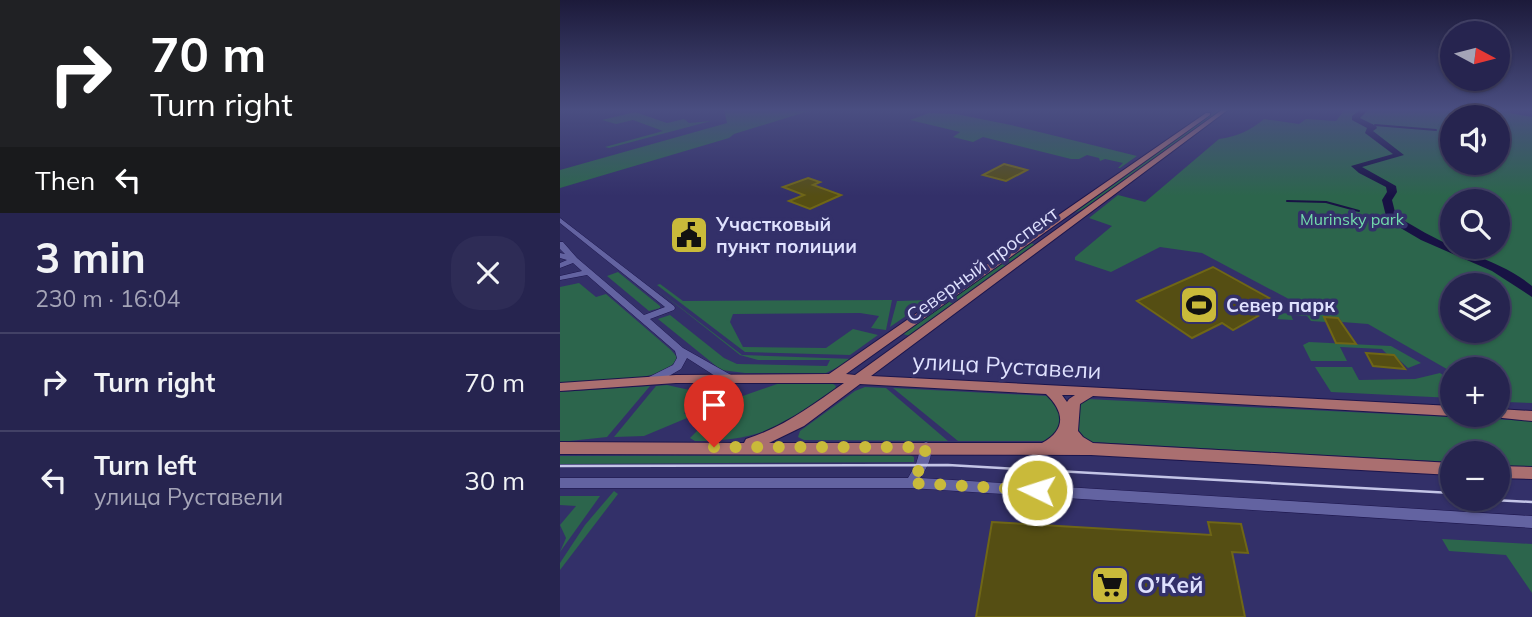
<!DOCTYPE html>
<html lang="en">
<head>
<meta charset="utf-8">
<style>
	:root { --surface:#26244f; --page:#2e2c56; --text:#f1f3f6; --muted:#a4a4b7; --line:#424166 }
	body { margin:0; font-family:Mulish,sans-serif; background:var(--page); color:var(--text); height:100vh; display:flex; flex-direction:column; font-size:26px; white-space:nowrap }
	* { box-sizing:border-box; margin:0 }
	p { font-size:23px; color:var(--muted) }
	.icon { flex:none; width:38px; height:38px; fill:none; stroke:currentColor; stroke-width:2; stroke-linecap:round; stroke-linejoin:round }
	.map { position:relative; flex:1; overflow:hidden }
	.panel { display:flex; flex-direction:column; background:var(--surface); width:560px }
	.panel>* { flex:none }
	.hud { background:#202124; color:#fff; overflow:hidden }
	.needle { width:46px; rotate:97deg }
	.buttons { position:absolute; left:880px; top:21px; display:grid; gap:14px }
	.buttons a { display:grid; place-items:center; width:70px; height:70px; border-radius:50%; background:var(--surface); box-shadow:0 2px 5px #0004,0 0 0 2px var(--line); font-size:35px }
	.pin { position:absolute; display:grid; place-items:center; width:60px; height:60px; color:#fff; margin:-72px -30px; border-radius:50% 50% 50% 0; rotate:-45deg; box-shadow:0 0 7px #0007 }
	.pin .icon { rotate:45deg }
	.me { position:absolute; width:77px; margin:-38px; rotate:274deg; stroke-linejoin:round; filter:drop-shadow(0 0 5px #0008) }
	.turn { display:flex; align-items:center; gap:24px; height:147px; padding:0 35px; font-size:32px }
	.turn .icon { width:91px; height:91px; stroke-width:2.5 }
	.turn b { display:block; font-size:49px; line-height:60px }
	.then { display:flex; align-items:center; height:66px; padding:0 35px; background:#0003; gap:14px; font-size:26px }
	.round { display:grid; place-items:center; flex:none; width:74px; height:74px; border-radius:28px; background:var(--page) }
	.summary { display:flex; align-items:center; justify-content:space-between; height:119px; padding:0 35px }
	h1 { font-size:42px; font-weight:700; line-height:52px }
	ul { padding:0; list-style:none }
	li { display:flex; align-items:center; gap:21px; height:98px; padding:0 35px; border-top:2px solid var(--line) }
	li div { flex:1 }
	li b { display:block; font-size:26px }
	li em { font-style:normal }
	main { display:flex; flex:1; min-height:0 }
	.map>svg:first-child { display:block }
	.green { fill:#2c654c; fill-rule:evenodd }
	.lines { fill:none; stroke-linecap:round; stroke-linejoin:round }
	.stream { stroke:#181244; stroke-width:2 }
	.river { fill:#181244; fill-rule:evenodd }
	.building { fill:#554e13; stroke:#6f6616; stroke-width:2 }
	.minor-casing { stroke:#1c154c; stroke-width:1 }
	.major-casing { stroke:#1c154c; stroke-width:2 }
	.minor { fill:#6363a1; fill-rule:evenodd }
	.major { fill:#aa6f70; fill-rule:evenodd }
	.tram { stroke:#c4c5e7; stroke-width:2.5 }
	.route { stroke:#c9ba3a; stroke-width:12; stroke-dasharray:0 21.6 }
	.labels { text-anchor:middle; stroke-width:7; stroke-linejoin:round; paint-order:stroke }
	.far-park-label { font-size:16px; fill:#73dbac; stroke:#333069 }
	.poi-label { font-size:19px; font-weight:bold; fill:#dfe1fe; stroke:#333069; text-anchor:start }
	.street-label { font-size:19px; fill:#dfe1fe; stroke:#333069 }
	.near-street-label { font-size:23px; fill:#dfe1fe; stroke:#333069 }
	.near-poi-label { font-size:23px; font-weight:bold; fill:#dfe1fe; stroke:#333069; text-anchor:start }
</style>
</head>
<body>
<main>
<section class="panel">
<div class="hud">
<div class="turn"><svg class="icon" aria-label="right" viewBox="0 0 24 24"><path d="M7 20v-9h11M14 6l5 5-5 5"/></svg><div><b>70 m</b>Turn right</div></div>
<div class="then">Then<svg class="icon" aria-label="left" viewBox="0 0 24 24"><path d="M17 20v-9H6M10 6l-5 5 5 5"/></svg></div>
</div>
<div class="summary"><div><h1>3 min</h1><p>230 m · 16:04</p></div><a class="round"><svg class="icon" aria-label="close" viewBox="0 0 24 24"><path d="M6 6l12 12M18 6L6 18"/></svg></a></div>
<ul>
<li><svg class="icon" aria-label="right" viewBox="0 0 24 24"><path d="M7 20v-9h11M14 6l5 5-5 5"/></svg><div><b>Turn right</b></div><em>70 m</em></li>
<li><svg class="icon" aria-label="left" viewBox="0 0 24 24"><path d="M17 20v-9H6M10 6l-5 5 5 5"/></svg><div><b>Turn left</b><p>улица Руставели</p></div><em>30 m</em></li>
</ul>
</section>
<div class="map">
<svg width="972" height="617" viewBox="0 0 972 617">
	<rect width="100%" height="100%" fill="#333069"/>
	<!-- green -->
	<path class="green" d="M164,109L249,111L174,134L169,138L0,188V170L167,123Z
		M659,109H663L528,207L514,213Z
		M785,109H950V113L972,117V403L946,402L938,397V369H892V372L808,324L782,322L779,318L765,317L766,322L751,321L747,316L731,315L733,320L715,319L712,313L757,314L642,253L600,247L551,272L515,260V257L552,226L529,218L558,195L585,202L659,139C676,137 691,130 704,119L739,124L746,119L776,121ZM892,117H938V163H892ZM892,201H938V247H892ZM892,285H938V331H892Z
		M75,112L107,123L124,119L129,123L151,121L49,148L45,147L103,131L73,120L56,124L42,120Z
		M369,113L396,114L451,125L577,156L560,168H558L563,163L545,159L540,161L539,158L527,155L519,159H511L423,137L413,142L393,137L400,132L350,120Z
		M471,243L476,245L350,336L343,334Z
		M58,272L100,306V308L89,311L47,276Z
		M19,283L36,297L46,294L111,350L118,358C104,385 29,381 0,383V287Z
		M100,284L123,301L332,300L326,330L311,328L319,316L300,313L173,314L170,322L183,347L266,348L293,329L318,335L290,355L185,352L97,285Z
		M94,287L182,355L294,359L266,373H185L161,370L98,319L110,315L164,358L177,364L267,366L270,360H198L180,355Z
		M369,300L330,327L337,301Z
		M749,342L831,346L861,363L848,368L834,355L827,354L822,349L780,347L787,361H751L743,345Z
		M755,367H792L799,380L855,379L880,373L892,381V398L771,392Z
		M223,382L272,383L276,386L274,391C225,427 197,441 135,441L130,438L138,430L156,429L177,398Z
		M107,385L134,391L128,400H140L137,404H131L124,414H130L127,418L84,436L54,437L96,386Z
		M90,386L47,437L0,442V392Z
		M305,387L326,388L388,441L244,440L238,437L240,431L295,391Z
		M333,388L488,396L501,406L500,431L486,441H398Z
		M527,399L972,421V467L938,465V453H892V462L531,442L517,436L516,406Z
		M350,455L354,457V462L0,464V456Z
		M54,491L58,494L0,570V563L25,525Z
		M0,496H40L0,552L6,538L0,525L16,506L0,505Z
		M882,539L972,544V593L946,555L889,551Z"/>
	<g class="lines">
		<!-- stream -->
		<path class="stream" d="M809,125H812
			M815,125L876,130
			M727,201L766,202L799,211
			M811,216L831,218"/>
		<!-- river -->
		<path class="river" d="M801,109H809L800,118L816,126L817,128L813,131L844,155L802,167L836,186L837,192L832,200L836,216C855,227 875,239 894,247C921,258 949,267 972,286V297L932,271L861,240L827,220L822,200L827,192L826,187L799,173L791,166L833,154L805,133L807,128L792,120V116Z"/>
	</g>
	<!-- building -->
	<path class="building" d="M444,164L467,170L446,181L423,175Z
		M248,178L260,182L253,185L281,195L250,209L229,201L244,195L223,187Z
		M653,267L709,298L687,309L698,316L673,330L662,323L632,338L577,301Z
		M764,317L778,318L796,344L776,343Z
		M806,353L834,355L845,369L813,366Z
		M432,522L651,535L648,522L681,524L688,553L672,552L685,617H416Z"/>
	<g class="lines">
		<defs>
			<path id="minor" d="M0,218L114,306L115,308L114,310L90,319L123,348L171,375L172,378L171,381H163L127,358L121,369L95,384H87L86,381L87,378L113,365L117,358L115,351L27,275L0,280V276L22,271L13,263L0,268V263L7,260L0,258V253L5,254L0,249V242H3L17,258L84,315L105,307L0,223Z
				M366,442L370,444C374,455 367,468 360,478L972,516V528L351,488H0V478H348L356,464L362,444Z"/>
			<path id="major" d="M663,109H669L311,376L892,406V415H896L892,416L533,396L520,404L518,431L523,437L533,443L892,463V475L531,455L0,454V442L184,443L186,439C224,427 251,406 284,383H116L0,391V383L116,375L269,374L646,113H650V115L286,374L295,375ZM300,384L486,394C505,412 506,430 482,443H209L244,426ZM502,395H515L509,399L507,402Z
				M938,409L972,411V421L933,417L932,415H938Z
				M938,466L972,467V479L938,478Z"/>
		</defs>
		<!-- minor casing -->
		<use href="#minor" class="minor-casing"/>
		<!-- major casing -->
		<use href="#major" class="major-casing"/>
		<!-- minor -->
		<use href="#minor" class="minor"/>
		<!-- major -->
		<use href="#major" class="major"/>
		<!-- tram -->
		<path class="tram" d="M0,466L388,465L892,493
			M914,499L972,502"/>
	</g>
	<!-- sky -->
	<linearGradient id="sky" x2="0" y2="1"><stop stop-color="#1c1a3a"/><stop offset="0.56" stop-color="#4a4e81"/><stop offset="1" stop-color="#4a4e81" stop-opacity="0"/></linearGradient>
	<rect width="972" height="196" fill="url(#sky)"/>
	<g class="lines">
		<!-- route -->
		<path class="route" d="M154,447H366L362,465L351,483L477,490"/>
	</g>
	<!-- icons -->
	<defs>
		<symbol id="civic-square" viewBox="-11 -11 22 22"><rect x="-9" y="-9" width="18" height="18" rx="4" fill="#c9ba3a" stroke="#333069"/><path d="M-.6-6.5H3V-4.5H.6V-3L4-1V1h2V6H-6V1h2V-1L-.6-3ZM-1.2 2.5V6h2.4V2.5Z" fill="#111"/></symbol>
		<symbol id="stadium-square" viewBox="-11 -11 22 22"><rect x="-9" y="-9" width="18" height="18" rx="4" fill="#c9ba3a" stroke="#333069"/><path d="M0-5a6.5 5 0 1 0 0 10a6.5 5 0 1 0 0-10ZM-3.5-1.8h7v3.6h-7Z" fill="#111"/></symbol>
		<symbol id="supermarket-square" viewBox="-11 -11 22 22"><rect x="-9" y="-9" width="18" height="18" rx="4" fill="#c9ba3a" stroke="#333069"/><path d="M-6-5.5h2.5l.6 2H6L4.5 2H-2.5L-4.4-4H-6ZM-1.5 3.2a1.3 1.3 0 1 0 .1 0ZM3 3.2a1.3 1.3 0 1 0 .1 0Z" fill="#111"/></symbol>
	</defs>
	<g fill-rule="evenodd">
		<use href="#civic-square" x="107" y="213" width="44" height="44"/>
		<use href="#stadium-square" x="617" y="283" width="44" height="44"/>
		<use href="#supermarket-square" x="528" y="563" width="44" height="44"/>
	</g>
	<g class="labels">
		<!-- far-park labels -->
		<g class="far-park-label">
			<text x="792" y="225">Murinsky park</text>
		</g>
		<!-- poi labels -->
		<g class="poi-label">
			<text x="156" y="231">Участковый<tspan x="156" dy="22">пункт полиции</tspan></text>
			<text x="666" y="312">Север парк</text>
		</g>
		<!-- street labels -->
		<g class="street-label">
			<text transform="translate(422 264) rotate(-36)" y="7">Северный проспект</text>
		</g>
		<!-- near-street labels -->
		<g class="near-street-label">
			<text transform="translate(447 366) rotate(3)" y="8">улица Руставели</text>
		</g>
		<!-- near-poi labels -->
		<g class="near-poi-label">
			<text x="577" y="593">О’Кей</text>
		</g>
	</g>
</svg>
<div class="buttons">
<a><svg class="needle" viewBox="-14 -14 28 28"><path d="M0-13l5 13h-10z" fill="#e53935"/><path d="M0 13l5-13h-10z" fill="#a4a4b7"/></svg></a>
<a><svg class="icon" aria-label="sound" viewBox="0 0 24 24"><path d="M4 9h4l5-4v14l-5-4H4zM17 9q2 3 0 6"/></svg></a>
<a><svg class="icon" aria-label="search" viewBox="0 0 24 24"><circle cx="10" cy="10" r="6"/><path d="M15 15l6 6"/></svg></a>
<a><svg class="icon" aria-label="layers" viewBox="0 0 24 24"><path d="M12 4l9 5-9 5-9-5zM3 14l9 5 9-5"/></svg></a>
<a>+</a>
<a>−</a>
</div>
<div class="pin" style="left:154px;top:447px;background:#d93025"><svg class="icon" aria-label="arrive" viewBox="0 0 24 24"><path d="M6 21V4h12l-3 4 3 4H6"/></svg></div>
<svg class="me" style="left:477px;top:490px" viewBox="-20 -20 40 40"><circle r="17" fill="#c9ba3a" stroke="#fff" stroke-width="3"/><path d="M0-11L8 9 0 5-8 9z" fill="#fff"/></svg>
</div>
</main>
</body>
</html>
